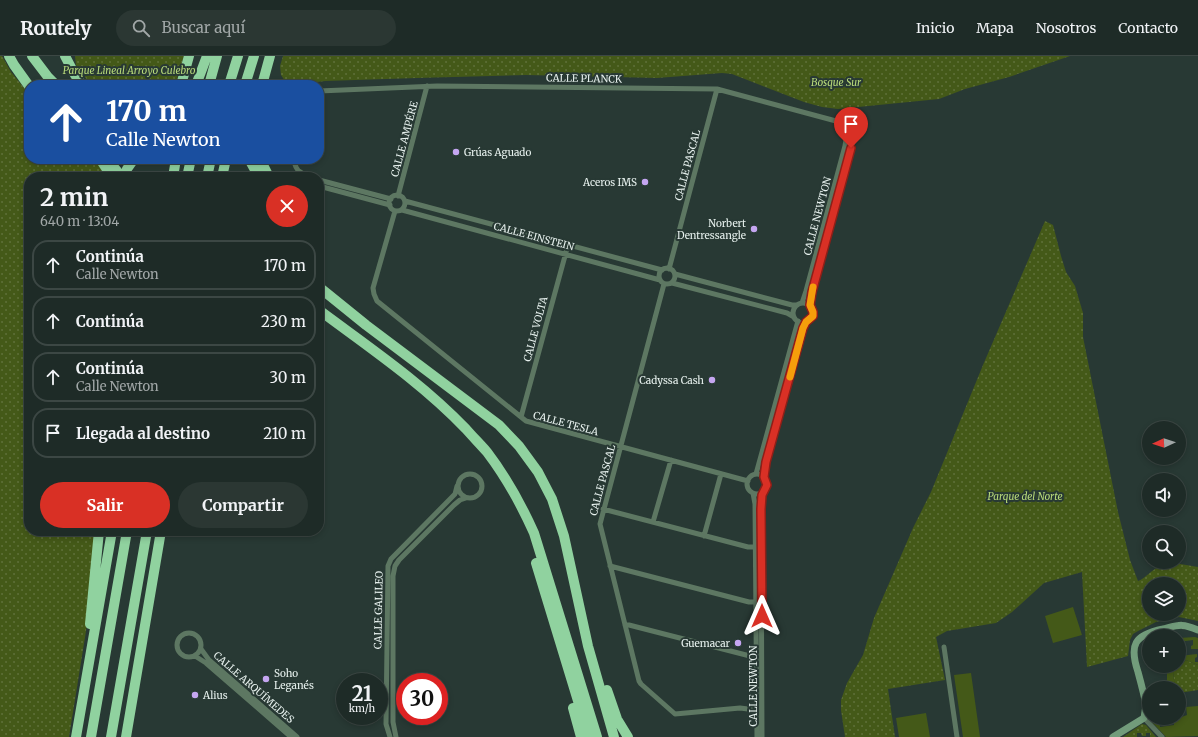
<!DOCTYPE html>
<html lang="es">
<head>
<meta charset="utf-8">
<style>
	:root { --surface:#1e2b27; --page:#2b3733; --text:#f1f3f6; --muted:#a1a7a7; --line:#3c4744; --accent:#d93025 }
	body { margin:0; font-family:Merriweather,serif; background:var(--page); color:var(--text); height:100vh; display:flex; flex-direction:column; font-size:15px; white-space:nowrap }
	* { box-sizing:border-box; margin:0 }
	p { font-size:13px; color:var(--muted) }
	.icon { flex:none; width:22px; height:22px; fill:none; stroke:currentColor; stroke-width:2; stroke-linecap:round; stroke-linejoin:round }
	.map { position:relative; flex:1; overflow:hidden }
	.details { position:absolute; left:24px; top:116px; width:300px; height:364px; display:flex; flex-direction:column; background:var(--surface); border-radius:16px; box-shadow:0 2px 6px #0003,0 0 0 1px var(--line) }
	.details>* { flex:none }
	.guide { position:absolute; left:24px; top:24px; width:300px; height:84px; border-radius:16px; box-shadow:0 2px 6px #0003,0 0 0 1px var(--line); background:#1a4fa0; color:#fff; overflow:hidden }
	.needle { width:26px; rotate:267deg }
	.tools { position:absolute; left:1142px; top:365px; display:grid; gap:8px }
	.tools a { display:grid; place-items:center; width:44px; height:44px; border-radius:50%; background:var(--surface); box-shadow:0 2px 6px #0003,0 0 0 1px var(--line); font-size:20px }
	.speed { position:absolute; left:336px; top:617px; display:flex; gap:8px; font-size:20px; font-weight:700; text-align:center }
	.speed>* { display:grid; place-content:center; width:52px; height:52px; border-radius:50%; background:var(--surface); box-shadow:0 2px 6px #0003,0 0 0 1px var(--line); line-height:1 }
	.speed small { font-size:10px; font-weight:400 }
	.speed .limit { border:6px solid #d22; background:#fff; color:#111 }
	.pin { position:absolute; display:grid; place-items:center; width:34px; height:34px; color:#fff; margin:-41px -17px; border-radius:50% 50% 50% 0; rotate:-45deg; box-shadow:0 0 4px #0007 }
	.pin .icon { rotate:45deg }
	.me { position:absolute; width:44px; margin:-22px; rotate:0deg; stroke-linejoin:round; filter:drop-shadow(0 0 3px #0008) }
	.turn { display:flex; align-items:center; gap:14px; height:84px; padding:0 16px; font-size:18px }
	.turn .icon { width:52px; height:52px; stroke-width:2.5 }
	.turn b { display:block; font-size:28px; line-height:34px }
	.round { display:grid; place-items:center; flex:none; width:42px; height:42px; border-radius:21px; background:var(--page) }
	.overview { display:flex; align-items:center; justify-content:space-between; height:68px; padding:0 16px }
	h1 { font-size:24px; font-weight:700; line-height:30px }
	.button { display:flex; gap:8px; margin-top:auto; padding:8px 16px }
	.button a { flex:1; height:46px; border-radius:24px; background:var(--accent); color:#fff; font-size:16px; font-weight:700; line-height:46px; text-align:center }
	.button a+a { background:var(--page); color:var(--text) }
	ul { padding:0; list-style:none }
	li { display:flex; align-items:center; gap:12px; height:50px; margin:0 8px 6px; padding:0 8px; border:2px solid var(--line); border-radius:16px }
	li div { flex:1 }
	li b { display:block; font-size:15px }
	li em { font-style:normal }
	header { display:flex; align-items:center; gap:24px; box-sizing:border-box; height:56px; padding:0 20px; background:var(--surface); border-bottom:1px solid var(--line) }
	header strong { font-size:19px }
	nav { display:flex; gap:22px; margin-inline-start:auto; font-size:14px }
	.search { width:280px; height:36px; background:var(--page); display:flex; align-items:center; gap:10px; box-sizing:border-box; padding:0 14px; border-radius:22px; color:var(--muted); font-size:15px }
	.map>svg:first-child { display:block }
	.grass { fill:url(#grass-dots); fill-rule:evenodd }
	.garden { fill:#445918 }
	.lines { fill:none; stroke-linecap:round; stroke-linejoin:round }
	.street { stroke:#5d7762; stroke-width:5 }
	.secondary { stroke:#729c7b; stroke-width:7 }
	.highway { stroke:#90d29f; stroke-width:10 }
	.route-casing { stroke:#8d1f18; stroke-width:10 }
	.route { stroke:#d93025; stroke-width:7 }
	.slow { stroke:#f59e0b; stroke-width:7 }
	.poi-dot { fill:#c5a6f1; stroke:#283934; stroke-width:1.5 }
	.labels { text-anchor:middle; stroke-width:4; stroke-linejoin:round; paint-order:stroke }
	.park-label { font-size:10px; font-style:italic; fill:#b8da7a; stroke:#283934 }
	.street-label { font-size:10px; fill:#e7f1ee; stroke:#283934 }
	.poi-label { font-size:10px; fill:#e7f1ee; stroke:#283934; text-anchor:end }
</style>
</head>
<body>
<header>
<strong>Routely</strong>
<div class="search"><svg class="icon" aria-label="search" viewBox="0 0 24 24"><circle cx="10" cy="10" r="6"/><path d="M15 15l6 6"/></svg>Buscar aquí</div>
<nav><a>Inicio</a><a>Mapa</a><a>Nosotros</a><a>Contacto</a></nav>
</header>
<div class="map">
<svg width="1198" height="681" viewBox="0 0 1198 681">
	<defs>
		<pattern id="grass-dots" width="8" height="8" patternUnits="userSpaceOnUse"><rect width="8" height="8" fill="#445918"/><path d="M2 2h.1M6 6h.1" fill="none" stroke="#5f713a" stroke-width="1.8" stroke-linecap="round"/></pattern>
	</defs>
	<rect width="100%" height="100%" fill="#283934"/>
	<!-- grass -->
	<path class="grass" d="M0,0H2L11,16L29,38V103H95L100,110L104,121H29V475H97L86,575L69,681H0Z
		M75,0H184L175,29H91L76,9Z
		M283,0H1070L1009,21L965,33L939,43L838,53L822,51L804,46L732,18L722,17L657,22L526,19L417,22L325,25L296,29L285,25L281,19L280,10Z
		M1045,165L1053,169L1061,200L1066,216L1075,230L1083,257V281L1118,456L1130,504L1138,525C1146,522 1151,514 1159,511C1172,505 1185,509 1198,511V565L1179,561L1156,566L1138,575L1133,578L1130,584L1128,600L1087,611L1082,516L1044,527L1012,556L996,567L947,575L936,581L945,624L888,633L895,681H845L841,654V644L847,627L863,599L874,562L913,472L931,436L983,309ZM1149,528H1179V558H1149Z
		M1186,604L1198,609V634L1179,637V632H1175L1173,616Z
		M1142,668L1146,669L1156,681H1150V677H1146V680H1142L1141,677H1137V681H1123Z"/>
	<!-- garden -->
	<path class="garden" d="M1073,551L1082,579L1053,587L1045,560Z
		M1195,581L1198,582V593H1191V590L1193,589V584L1179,586V582Z
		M1197,598V601L1195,602V606H1198V609L1186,604L1173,616L1175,632H1161L1167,624V610H1179V609L1181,608L1179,600Z
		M971,617L980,681H963L954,619Z
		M1198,650V680L1166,681L1149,663L1150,662H1162V666L1160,667V671L1174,669V662H1179L1187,659L1186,651Z
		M926,657L930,681H899L896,662Z"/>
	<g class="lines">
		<!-- street -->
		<path class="street" d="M319,35L437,30L717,33L836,65L844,66
			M843 69a10 10 0 1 1 20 0a10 10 0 1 1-20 0Z
			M293,103L296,111L302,121
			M299,115L308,121
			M319,124L391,143
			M319,130L390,149
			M389 147a8 8 0 1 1 16 0a8 8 0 1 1-16 0Z
			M398,140L427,30
			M405,145L662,214
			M402,154L660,224
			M395,155L373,232L374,238L377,245L526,365L748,425
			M659 220a8 8 0 1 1 16 0a8 8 0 1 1-16 0Z
			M669,213L717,33
			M675,218L792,249H797
			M672,227L787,257L794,261
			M664,228L600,468L639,625L641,628L675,658L740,652L756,654
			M802,247L806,235L845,90L847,77
			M793 257a10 10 0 1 1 20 0a10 10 0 1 1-20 0Z
			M810,249L812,236L853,86L856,78
			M521,361L568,189
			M458 430a12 12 0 1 1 24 0a12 12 0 1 1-24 0Z
			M756,418L798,265
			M747 428a10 10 0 1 1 20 0a10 10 0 1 1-20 0Z
			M764,421L766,406L801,279L806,266
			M753,437L755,448L757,681
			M603,453L748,491H755
			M653,466L671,404
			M704,480L721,418
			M610,510L749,546H755
			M625,569H629L750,600H756
			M177 589a12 12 0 1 1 24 0a12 12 0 1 1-24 0Z
			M944,591L957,681
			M201,593L209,604L297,681
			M195,600L206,607L291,681
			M1144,662L1162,681
			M390,681L386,668L388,510L391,503L455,438L457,430
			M396,681L393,666V520L395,510L399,504L454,449L460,444L466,442
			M762,681L761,453L762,439L764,435"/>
		<!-- secondary -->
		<path class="secondary" d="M1113,681L1144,662L1146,649C1144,638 1141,627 1138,616C1129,589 1134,579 1163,573C1179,569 1182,567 1198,574"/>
		<!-- highway -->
		<path class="highway" d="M9,0L14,9L29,30
			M32,0L48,21L56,29
			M65,0L75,19L82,29
			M181,29L189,0
			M196,29L207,0
			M209,29L217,0
			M229,29L238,0
			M245,29L254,0
			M262,29L270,0
			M100,103L106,112L110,121
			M107,103L117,115L119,121
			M249,103L259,121
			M260,103L269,121
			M124,121L127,113L134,103
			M173,121L176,103
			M187,121L191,103
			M207,121L211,103
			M222,121L226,103
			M319,231L366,269L499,369L519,390L538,416L552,443L564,480L588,590L614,681
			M319,254C370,292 422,327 466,373C473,381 480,388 487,396C506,421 521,448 534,477L597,681
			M536,507L589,681
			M90,568L99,475
			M607,634L617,663L628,681
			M573,652L581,681
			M76,681L112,475
			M91,681L127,475
			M111,681L147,475
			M126,681L161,475"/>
	</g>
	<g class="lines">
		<defs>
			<path id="route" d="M762,560L761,453L762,439L767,429L764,421L766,406L803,272L806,266L813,260V256L810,249L812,236L851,92"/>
		</defs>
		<!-- route casing -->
		<use href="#route" class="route-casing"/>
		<!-- route -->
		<use href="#route" class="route"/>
		<!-- slow -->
		<path class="slow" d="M790,321L803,272L806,266L813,260V256L810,249L813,231"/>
	</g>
	<!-- markers -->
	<g class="poi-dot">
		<circle cx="456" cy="96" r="4"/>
		<circle cx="645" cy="126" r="4"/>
		<circle cx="754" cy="173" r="4"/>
		<circle cx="712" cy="324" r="4"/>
		<circle cx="738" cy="587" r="4"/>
		<circle cx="266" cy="623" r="4"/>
		<circle cx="195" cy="639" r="4"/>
	</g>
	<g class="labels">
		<!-- park labels -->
		<g class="park-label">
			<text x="129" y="18">Parque Lineal Arroyo Culebro</text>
			<text x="836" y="30">Bosque Sur</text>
			<text x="1025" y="444">Parque del Norte</text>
		</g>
		<!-- street labels -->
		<g class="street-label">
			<text transform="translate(584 22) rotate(1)" y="4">CALLE PLANCK</text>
			<text transform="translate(404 83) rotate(-75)" y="4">CALLE AMPÉRE</text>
			<text transform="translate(687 109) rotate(-75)" y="4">CALLE PASCAL</text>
			<text transform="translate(817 160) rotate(-75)" y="4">CALLE NEWTON</text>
			<text transform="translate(534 180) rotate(15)" y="4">CALLE EINSTEIN</text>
			<text transform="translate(535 273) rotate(-75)" y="4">CALLE VOLTA</text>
			<text transform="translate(566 367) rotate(15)" y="4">CALLE TESLA</text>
			<text transform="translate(602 424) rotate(-75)" y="4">CALLE PASCAL</text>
			<text transform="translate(378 554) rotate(-89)" y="4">CALLE GALILEO</text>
			<text transform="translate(753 630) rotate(-90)" y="4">CALLE NEWTON</text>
			<text transform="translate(254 631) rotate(41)" y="4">CALLE ARQUÍMEDES</text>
		</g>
		<!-- poi labels -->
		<g class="poi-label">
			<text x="464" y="100" text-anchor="start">Grúas Aguado</text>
			<text x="637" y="130">Aceros IMS</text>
			<text x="746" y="171">Norbert<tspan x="746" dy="12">Dentressangle</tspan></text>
			<text x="704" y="328">Cadyssa Cash</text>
			<text x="730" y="591">Guemacar</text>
			<text x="274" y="621" text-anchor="start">Soho<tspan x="274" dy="12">Leganés</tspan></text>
			<text x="203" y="643" text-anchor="start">Alius</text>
		</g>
	</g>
</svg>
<div class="tools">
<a><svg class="needle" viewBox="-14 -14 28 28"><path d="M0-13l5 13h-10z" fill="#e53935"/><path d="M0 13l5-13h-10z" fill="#a1a7a7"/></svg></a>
<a><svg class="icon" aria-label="sound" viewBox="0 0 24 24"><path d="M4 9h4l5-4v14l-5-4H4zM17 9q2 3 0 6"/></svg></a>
<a><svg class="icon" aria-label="search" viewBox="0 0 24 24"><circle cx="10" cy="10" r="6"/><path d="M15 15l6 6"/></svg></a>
<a><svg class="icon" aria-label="layers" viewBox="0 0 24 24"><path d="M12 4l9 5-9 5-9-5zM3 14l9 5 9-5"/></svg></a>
<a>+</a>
<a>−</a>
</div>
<div class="speed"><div>21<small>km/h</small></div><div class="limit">30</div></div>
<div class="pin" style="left:851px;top:92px;background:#d93025"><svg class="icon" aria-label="arrive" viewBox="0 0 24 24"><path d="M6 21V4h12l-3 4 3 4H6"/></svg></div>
<svg class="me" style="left:762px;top:560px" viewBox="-20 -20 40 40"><path d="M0-17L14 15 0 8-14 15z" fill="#d93025" stroke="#fff" stroke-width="4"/></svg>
<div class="guide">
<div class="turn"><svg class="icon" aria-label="ahead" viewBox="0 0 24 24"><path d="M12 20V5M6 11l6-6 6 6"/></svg><div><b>170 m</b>Calle Newton</div></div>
</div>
<section class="details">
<div class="overview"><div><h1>2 min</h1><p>640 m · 13:04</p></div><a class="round" style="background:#d93025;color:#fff"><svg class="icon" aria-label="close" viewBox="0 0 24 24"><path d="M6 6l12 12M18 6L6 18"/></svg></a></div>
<ul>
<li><svg class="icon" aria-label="ahead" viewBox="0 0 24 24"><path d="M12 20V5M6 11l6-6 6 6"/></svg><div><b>Continúa</b><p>Calle Newton</p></div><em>170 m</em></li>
<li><svg class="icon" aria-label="ahead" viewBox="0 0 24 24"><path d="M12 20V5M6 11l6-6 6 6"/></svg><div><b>Continúa</b></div><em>230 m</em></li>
<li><svg class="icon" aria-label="ahead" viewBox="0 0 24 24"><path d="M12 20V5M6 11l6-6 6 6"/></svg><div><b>Continúa</b><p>Calle Newton</p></div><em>30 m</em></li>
<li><svg class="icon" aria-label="arrive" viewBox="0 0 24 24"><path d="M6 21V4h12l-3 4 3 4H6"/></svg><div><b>Llegada al destino</b></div><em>210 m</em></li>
</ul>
<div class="button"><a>Salir</a><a>Compartir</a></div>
</section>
</div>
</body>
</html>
